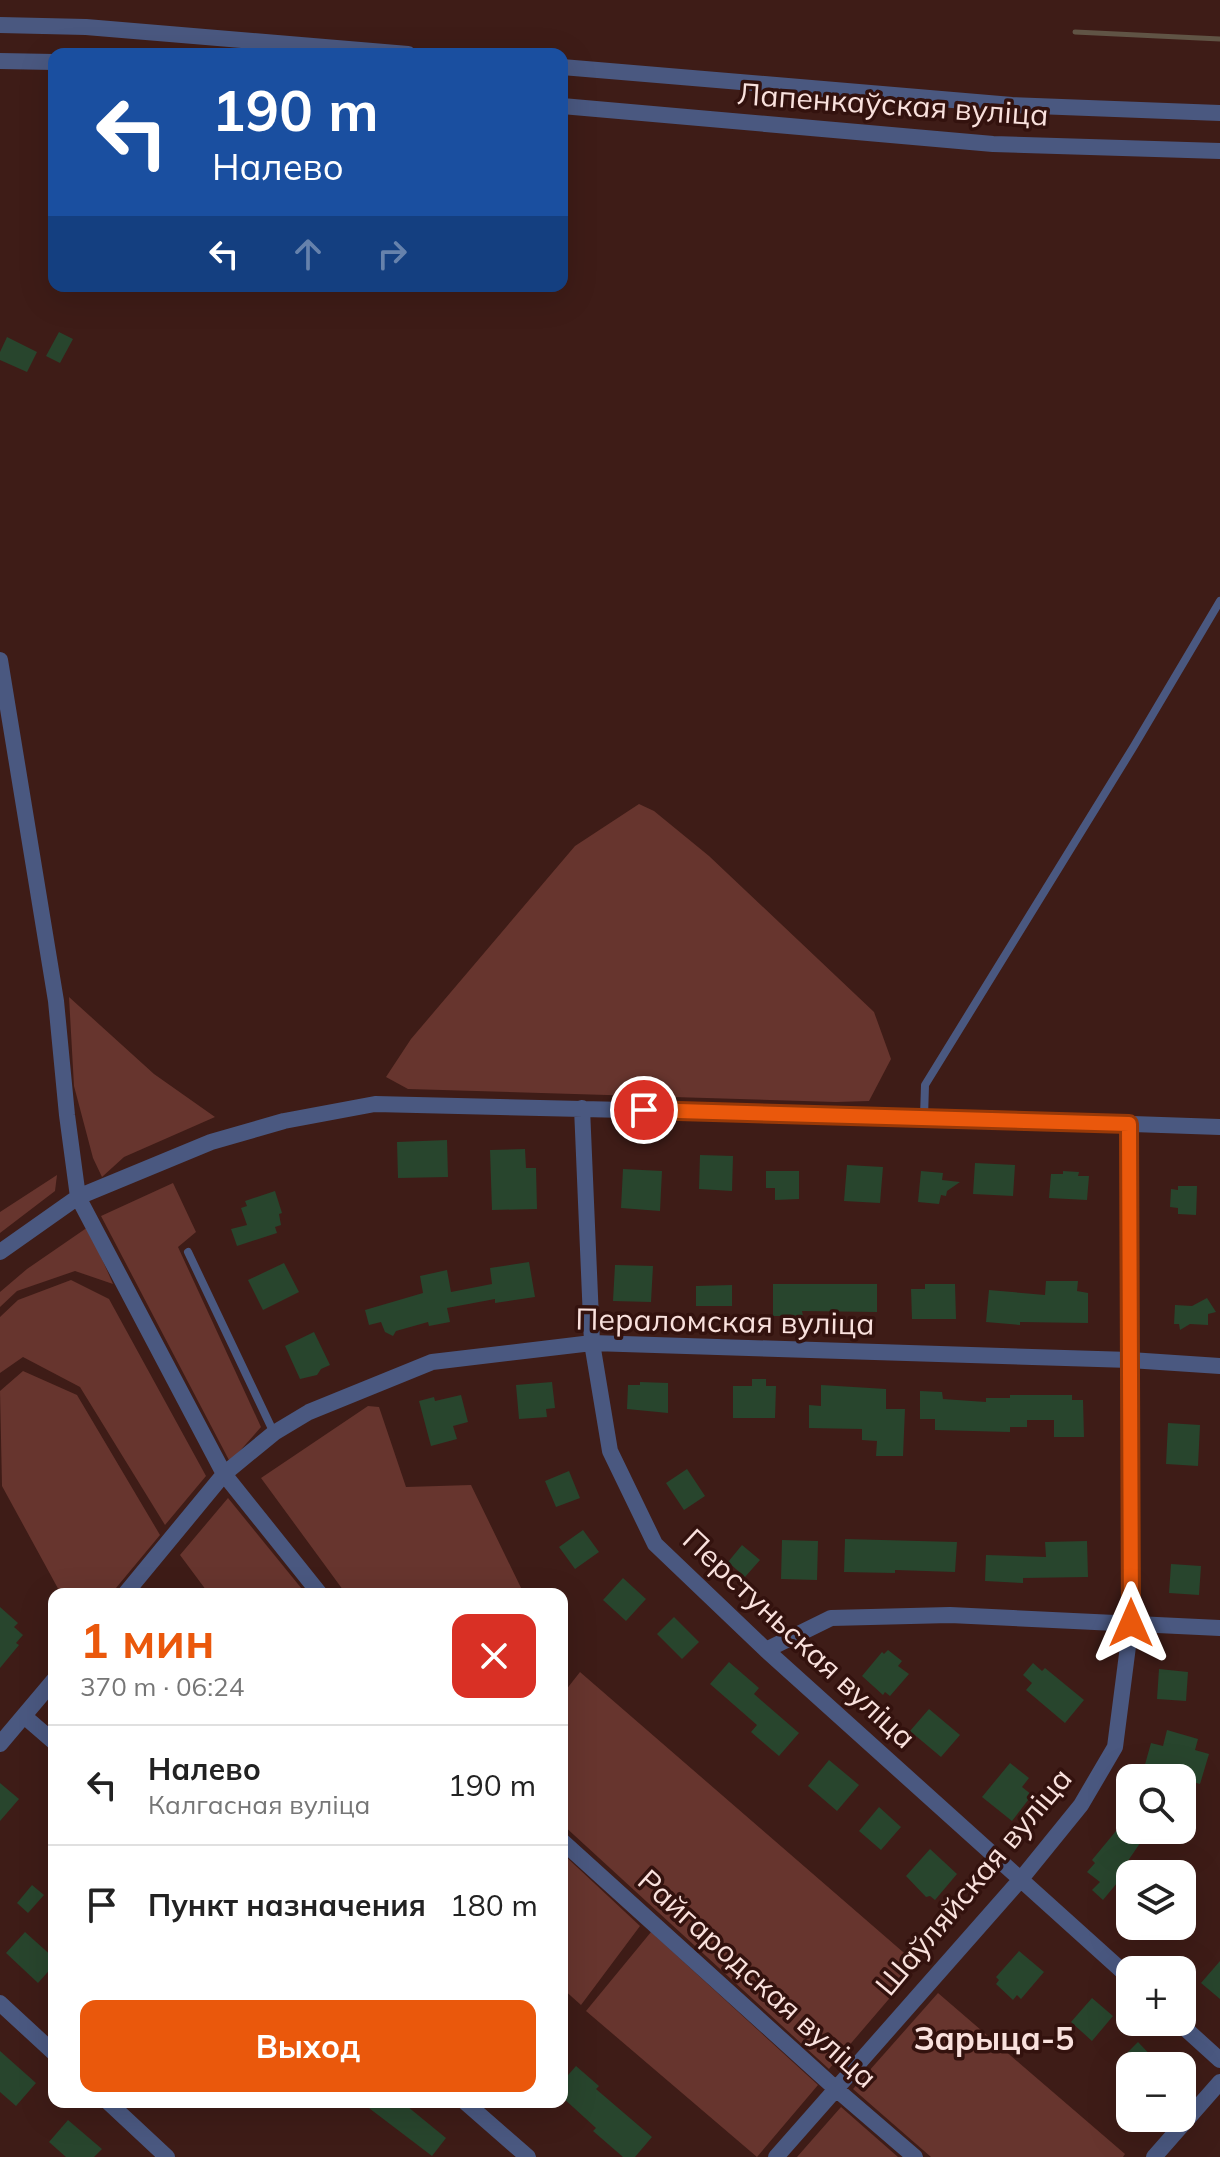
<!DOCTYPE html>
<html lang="ru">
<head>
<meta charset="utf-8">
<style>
	:root { --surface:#fff; --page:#f6f6f6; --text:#222; --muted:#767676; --line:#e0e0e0; --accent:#ea580c }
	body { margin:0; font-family:Mulish,sans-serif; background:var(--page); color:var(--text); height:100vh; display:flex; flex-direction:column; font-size:30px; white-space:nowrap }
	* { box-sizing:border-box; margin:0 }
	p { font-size:26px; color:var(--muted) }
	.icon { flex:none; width:44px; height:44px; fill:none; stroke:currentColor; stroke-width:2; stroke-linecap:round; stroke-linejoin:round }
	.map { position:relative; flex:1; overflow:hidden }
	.side { position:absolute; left:48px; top:1588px; width:520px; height:520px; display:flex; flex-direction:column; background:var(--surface); border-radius:16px; box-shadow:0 8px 32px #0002 }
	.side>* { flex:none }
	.banner { position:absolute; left:48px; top:48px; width:520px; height:244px; border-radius:16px; box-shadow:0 8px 32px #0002; background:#1a4fa0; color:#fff; overflow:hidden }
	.tools { position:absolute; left:1116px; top:1764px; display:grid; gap:16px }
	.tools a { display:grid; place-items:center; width:80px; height:80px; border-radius:16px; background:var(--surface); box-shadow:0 8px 32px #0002; font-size:40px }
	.pin { position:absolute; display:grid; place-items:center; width:68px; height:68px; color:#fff; margin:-34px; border:4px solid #fff; border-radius:50%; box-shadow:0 2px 8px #0007 }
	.me { position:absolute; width:88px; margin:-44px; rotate:0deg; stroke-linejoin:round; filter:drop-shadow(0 0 6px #0008) }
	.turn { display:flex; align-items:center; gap:28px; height:168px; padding:0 32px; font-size:36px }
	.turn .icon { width:104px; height:104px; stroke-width:2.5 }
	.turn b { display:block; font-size:56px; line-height:68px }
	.lanes { display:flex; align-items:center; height:76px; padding:0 32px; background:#0003; justify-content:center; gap:40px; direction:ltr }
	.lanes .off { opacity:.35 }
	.round { display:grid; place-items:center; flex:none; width:84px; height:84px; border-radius:16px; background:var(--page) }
	.overview { display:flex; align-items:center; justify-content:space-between; height:136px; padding:0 32px }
	h1 { font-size:48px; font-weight:700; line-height:60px; color:var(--accent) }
	.button { display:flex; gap:16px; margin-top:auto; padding:16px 32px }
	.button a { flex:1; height:92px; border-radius:16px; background:var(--accent); color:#fff; font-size:32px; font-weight:700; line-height:92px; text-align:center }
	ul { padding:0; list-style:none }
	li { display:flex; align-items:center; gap:24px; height:120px; padding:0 32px; border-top:2px solid var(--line) }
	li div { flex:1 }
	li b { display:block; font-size:30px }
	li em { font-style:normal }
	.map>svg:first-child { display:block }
	.green { fill:#67352e }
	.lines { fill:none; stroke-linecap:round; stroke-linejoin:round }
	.stream { stroke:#605445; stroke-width:5 }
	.building { fill:#28452d }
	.service { stroke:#4a5880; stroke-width:8 }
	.minor { stroke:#4a5880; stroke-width:16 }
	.route-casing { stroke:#983908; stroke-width:20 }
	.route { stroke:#ea580c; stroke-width:14 }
	.labels { text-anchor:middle; stroke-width:7; stroke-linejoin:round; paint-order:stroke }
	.street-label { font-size:30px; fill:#f9e1dd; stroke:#33120e }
	.neighbourhood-label { font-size:32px; font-weight:bold; fill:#f9e1dd; stroke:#33120e }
</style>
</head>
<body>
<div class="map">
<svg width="1220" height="2157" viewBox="0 0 1220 2157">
	<rect width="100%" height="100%" fill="#3e1c17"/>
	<!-- green -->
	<path class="green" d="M639,804L654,811L709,856L874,1012L891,1059L869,1101L836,1102L408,1089L386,1077L411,1039L575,846Z
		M69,997L154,1074L215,1117L124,1157L102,1177L93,1158L74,1086Z
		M57,1175L55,1191L0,1233V1212Z
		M173,1183L196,1232L178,1247L261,1427L230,1462L101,1216Z
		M88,1227L113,1284L75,1271L17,1291L0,1307V1292L27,1269Z
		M71,1280L109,1299L206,1476L165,1525L80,1387L23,1357L0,1373V1317L18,1300Z
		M23,1371L77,1395L160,1535L111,1594H61L2,1486L0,1391Z
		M368,1406L379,1407L406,1487L471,1485L524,1594H346L261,1478Z
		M228,1498L306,1594H209L180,1555Z
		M580,1672L918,1965L829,2069L562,1824V1695Z
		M562,1853L640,1926L581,2005L562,1988Z
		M651,1932L818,2085L757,2157L586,2011Z
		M938,1993L1125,2154L1123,2157H931L853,2089Z
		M841,2107L898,2157H797Z"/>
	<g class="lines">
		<!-- stream -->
		<path class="stream" d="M1075,32L1220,39"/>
	</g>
	<!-- building -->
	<path class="building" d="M59,332L73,339L60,363L46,356Z
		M7,337L37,352L27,372L0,360V352Z
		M447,1140L448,1177L398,1178L397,1142Z
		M525,1149L526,1168H536L537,1209L492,1210L490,1150Z
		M700,1155L733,1156L732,1191L699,1189Z
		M975,1163L1015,1165L1013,1196L973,1194Z
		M847,1165L883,1167L880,1203L844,1201Z
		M623,1169L662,1171L660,1211L621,1208Z
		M766,1171H799V1199L775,1200V1188H766Z
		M921,1171L943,1173L942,1180L960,1182L947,1191L946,1196L941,1195L939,1204L918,1202Z
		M1063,1171L1079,1172L1078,1176H1089L1087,1200L1049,1198L1051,1174H1063Z
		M1178,1186H1197L1196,1215L1178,1214V1208L1170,1207L1171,1189L1178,1190Z
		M275,1191L282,1213L279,1214L281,1225L275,1227L277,1233L237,1246L231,1229L247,1225L241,1208L247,1206L245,1201Z
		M529,1262L535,1297L495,1303V1299L447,1308L450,1322L429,1326L428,1322L396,1331L393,1336L385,1332L381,1322L369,1325L365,1310L423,1293L420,1276L447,1270L451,1292L492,1284L490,1268Z
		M284,1263L299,1292L263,1310L248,1280Z
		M615,1265L653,1266L651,1302L613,1301Z
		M1046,1281H1078L1077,1291L1088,1293V1323L1020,1322V1325L986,1322L989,1290L1045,1295Z
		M773,1284H877V1312L802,1311L803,1316H773Z
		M925,1284H955L956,1319H912L911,1289H925Z
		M732,1285V1306H696V1286Z
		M1207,1298L1216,1312L1208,1314V1325L1190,1324L1180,1330L1179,1324H1174L1175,1305L1192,1306Z
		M314,1332L330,1365L321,1369L317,1375L300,1379L285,1346Z
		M752,1379H766V1386H776L775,1418H733V1386H752Z
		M552,1382L555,1408L546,1409L547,1417L519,1419L516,1385Z
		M640,1382L668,1383V1413L627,1409L628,1385H640Z
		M821,1385L886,1389V1409H905L903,1456H876L877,1441L862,1440V1429L809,1428V1405L821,1406Z
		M920,1391L942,1392L943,1399L986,1402V1398H1010V1395H1072V1400H1083L1084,1437H1054V1420H1027V1427H1010V1432L935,1430V1419H920Z
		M461,1395L468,1422L453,1426L457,1439L431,1446L419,1401L434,1397L435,1401Z
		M1168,1423L1200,1425L1198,1466L1166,1464Z
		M687,1469L705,1496L684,1510L666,1483Z
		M569,1471L580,1498L556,1507L545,1481Z
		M583,1530L599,1552L575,1569L559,1547Z
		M845,1539L957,1542L955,1572L895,1570V1573L844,1572Z
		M782,1540L818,1541L817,1580L781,1579Z
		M1087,1541L1088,1577L1023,1578V1583L985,1581L986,1555L1046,1557L1045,1542Z
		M742,1545L760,1560L745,1577L728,1562Z
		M1171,1564L1201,1566L1199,1595L1169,1593Z
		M623,1578L646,1599L626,1621L603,1600Z
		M0,1607L18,1623L14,1627L23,1635L16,1643L19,1645L0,1668Z
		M674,1617L699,1642L682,1659L657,1634Z
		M888,1650L902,1661L898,1666L909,1674L890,1696L885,1692L883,1695L862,1676L882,1652L884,1654Z
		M729,1662L759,1688L754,1694L799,1733L779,1756L751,1732L757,1725L710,1684Z
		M1033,1663L1042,1671L1045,1668L1084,1700L1065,1723L1026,1690L1032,1683L1023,1675Z
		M1159,1669L1188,1672L1186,1701L1157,1699Z
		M929,1709L960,1735L941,1757L910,1731Z
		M1167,1730L1198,1739L1195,1750L1209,1754L1200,1784L1144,1768L1151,1743L1163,1746Z
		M829,1760L859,1785L837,1811L808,1786Z
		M1010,1763L1029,1778L1022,1787L1032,1795L1012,1821L982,1797Z
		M0,1783L19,1799L0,1821Z
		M879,1807L901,1827L881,1850L859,1831Z
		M1130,1814V1830H1149L1119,1874L1122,1877L1103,1900L1092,1890L1100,1882L1087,1872L1095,1863L1092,1860Z
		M930,1849L957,1874L935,1900L930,1896L926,1897L906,1876Z
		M32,1885L44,1895L28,1913L17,1903Z
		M25,1932L54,1958V1965L38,1983L6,1953Z
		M1019,1951L1044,1972L1021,1999L1017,1995L1013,2000L996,1984L999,1980L996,1977Z
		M1220,1961V1999L1201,1983Z
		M1092,1998L1113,2016L1092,2041L1071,2022Z
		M1138,2042L1161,2066H1130L1122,2058Z
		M0,2051L36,2083L16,2106L0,2092Z
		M576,2066L599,2086L596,2089L652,2137L635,2157H623L593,2131L596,2128L562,2097V2082Z
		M361,2102H402L446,2138L432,2156Z
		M68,2120L102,2149L94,2157H66L49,2142Z"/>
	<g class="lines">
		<!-- service -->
		<path class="service" d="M924,1117L925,1085L1134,746L1220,601
			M188,1252L274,1433"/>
		<!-- minor -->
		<path class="minor" d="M0,25L86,27L408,54
			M0,61L54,62
			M562,67L1012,105L1220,113
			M562,106L993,144L1220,151
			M0,660L56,1001L67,1115L78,1197L224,1474L320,1594
			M582,1108L592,1343L610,1451L655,1544L766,1650L1130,1978
			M0,1252L78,1197L211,1142L284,1121L375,1104L924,1117L1220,1127
			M125,1594L224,1474L274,1433L309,1412L432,1362L592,1343L1130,1360L1220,1366
			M766,1650L831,1618L950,1615L1220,1628
			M24,1716L54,1742
			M0,1744L54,1680
			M562,1841L836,2089L915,2157
			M0,2003L54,2053
			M1178,2022L1220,2060
			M108,2102L167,2157
			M465,2102L528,2157
			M776,2157L1021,1879L1081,1805L1115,1747L1131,1623L1129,1124
			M1154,2157L1220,2082"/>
	</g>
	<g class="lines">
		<defs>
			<path id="route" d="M644,1110L1129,1124L1131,1623"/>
		</defs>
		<!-- route casing -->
		<use href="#route" class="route-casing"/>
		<!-- route -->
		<use href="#route" class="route"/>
	</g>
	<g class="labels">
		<!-- street labels -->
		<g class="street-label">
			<text transform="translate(893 105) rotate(4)" y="10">Лапенкаўская вуліца</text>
			<text transform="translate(725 1322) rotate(1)" y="10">Пераломская вуліца</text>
			<text transform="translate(799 1639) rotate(43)" y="10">Перстуньская вуліца</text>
			<text transform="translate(974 1882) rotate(-50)" y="10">Шаўляйская вуліца</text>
			<text transform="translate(757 1979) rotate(42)" y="10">Райгародская вуліца</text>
		</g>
		<!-- neighbourhood labels -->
		<g class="neighbourhood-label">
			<text x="994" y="2050">Зарыца-5</text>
		</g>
	</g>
</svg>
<div class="tools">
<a><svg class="icon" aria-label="search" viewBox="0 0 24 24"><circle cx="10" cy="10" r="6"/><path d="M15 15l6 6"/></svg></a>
<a><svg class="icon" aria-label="layers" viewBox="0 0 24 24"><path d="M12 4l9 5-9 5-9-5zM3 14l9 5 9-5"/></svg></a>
<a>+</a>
<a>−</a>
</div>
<div class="pin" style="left:644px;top:1110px;background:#d93025"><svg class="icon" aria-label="arrive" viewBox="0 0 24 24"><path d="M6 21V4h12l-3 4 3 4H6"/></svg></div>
<svg class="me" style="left:1131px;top:1623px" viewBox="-20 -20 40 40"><path d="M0-17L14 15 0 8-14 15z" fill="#ea580c" stroke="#fff" stroke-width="4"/></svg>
<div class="banner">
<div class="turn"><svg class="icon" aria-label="left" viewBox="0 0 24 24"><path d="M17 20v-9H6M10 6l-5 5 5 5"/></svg><div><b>190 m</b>Налево</div></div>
<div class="lanes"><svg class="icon" aria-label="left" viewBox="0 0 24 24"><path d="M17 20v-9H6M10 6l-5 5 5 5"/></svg><svg class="icon off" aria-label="ahead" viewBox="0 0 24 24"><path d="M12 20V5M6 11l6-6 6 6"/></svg><svg class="icon off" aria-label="right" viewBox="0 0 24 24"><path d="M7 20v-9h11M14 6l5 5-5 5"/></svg></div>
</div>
<section class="side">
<div class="overview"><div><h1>1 мин</h1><p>370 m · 06:24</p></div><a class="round" style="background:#d93025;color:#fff"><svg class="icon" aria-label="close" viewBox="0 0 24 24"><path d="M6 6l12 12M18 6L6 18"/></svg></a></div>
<ul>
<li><svg class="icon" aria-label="left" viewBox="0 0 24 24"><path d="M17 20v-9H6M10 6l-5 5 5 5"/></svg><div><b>Налево</b><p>Калгасная вуліца</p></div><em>190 m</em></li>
<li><svg class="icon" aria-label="arrive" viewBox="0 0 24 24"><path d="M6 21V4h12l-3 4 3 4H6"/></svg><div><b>Пункт назначения</b></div><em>180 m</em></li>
</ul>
<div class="button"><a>Выход</a></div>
</section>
</div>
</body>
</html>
